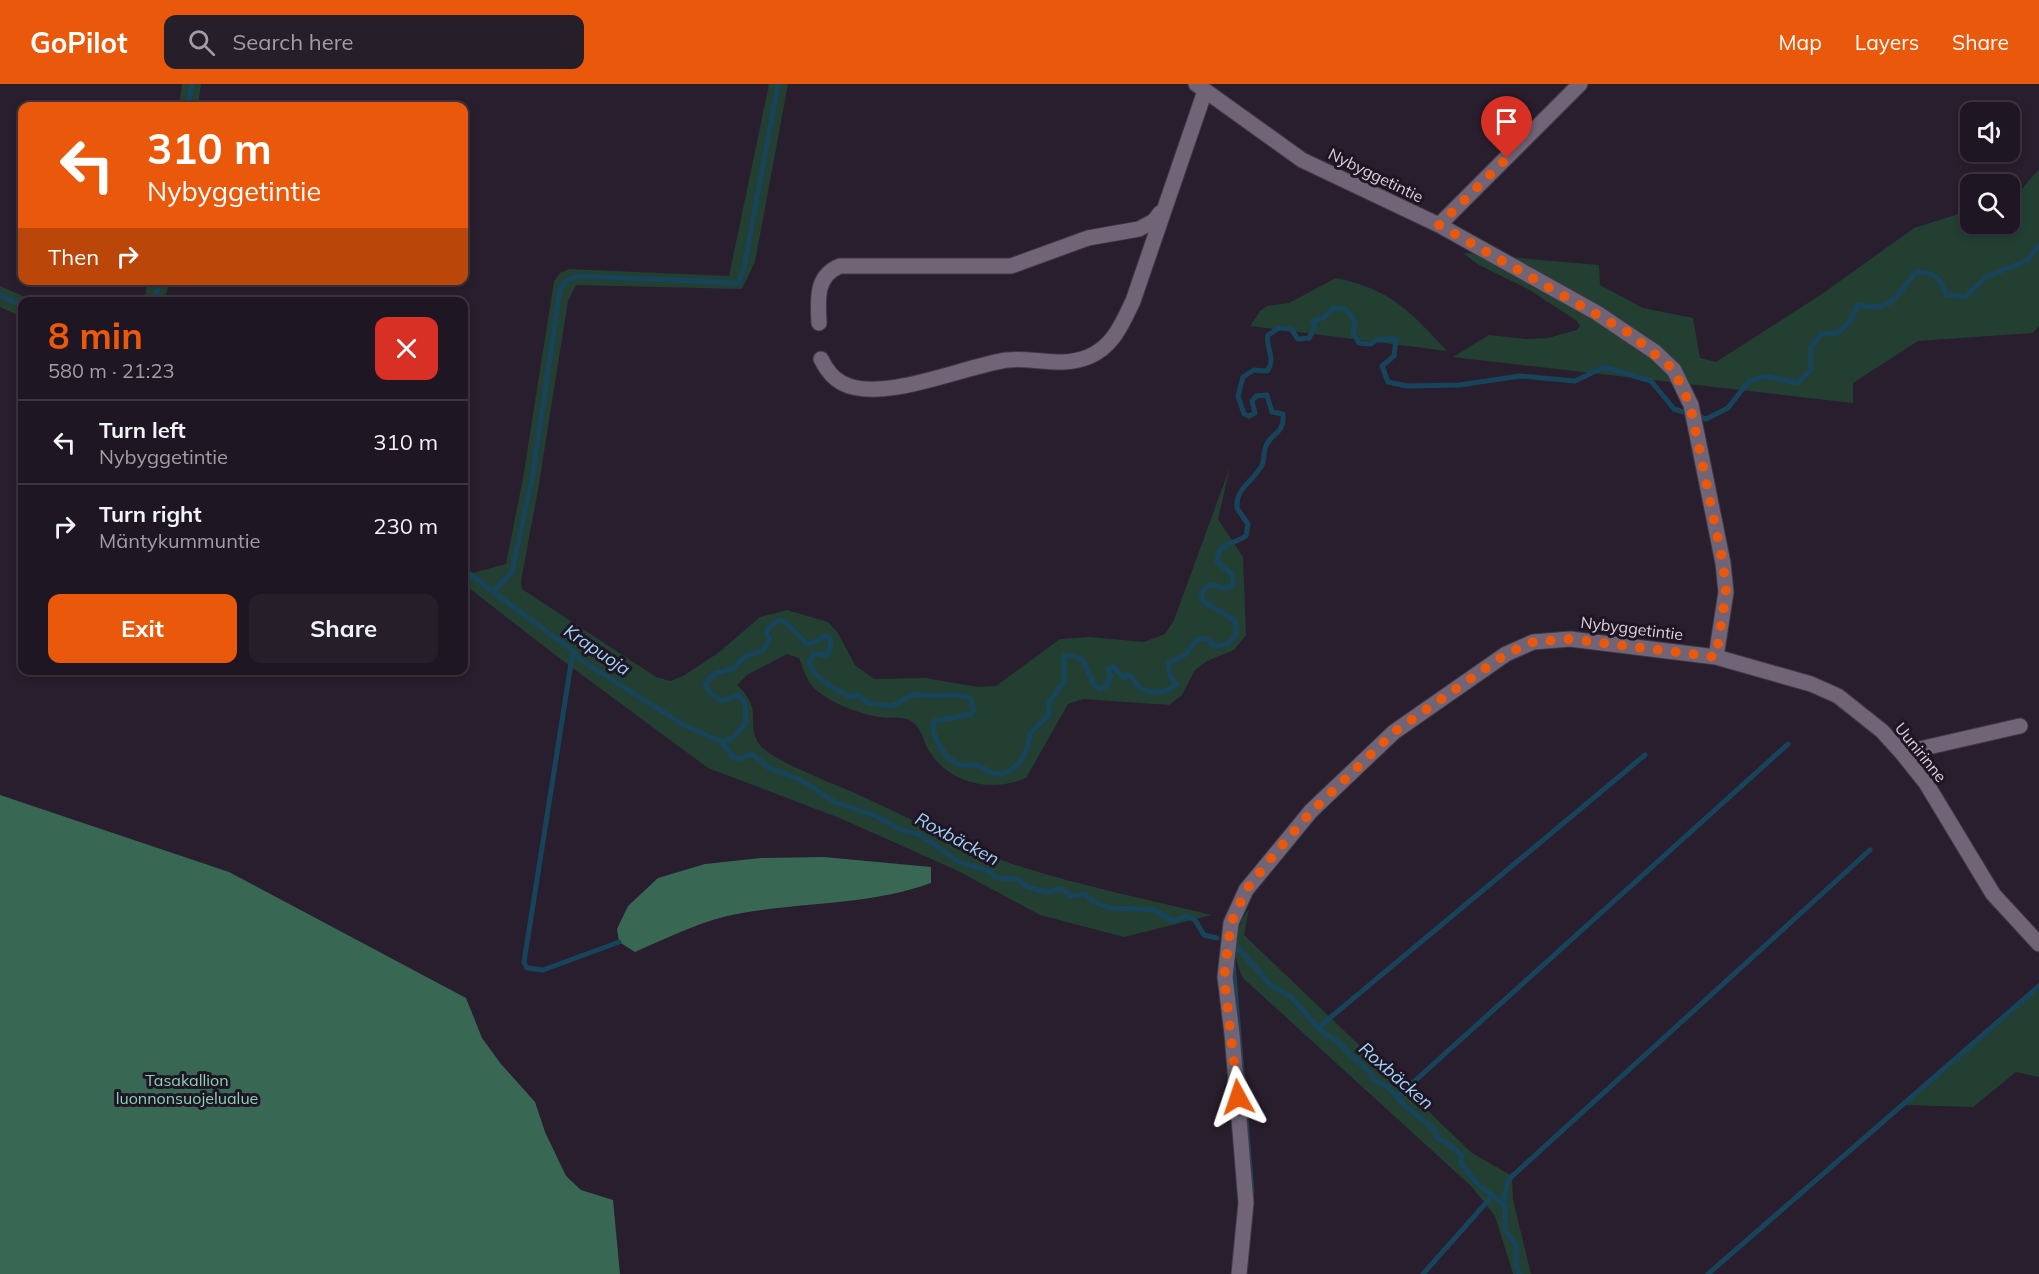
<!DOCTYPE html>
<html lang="en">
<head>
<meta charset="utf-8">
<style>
	:root { --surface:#1e1622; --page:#261f2a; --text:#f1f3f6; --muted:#a19fa5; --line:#3c3540; --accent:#ea580c }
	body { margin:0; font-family:Mulish,sans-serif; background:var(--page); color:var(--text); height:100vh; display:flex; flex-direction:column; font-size:22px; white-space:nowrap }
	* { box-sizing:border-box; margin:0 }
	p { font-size:20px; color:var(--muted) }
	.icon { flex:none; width:33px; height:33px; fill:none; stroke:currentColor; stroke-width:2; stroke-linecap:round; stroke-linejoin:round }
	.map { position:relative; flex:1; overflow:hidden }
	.drawer { position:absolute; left:18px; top:213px; width:450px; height:378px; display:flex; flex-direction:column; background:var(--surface); border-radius:12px; box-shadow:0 3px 9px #0003,0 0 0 2px var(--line) }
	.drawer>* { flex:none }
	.hud { position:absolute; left:18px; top:18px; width:450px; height:183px; border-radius:12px; box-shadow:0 3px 9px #0003,0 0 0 2px var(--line); background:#ea580c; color:#fff; overflow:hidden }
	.fabs { position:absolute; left:1960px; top:18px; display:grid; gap:12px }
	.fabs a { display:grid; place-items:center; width:60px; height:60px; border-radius:12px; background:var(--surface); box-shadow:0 3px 9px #0003,0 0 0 2px var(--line); font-size:30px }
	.pin { position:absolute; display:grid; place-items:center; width:51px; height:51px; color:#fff; margin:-62px -26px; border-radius:50% 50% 50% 0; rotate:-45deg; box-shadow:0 0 6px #0007 }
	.pin .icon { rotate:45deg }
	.me { position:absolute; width:66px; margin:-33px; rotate:355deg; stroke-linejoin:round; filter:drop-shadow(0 0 4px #0008) }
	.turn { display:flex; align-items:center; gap:21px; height:126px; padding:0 30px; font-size:27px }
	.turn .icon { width:78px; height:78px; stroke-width:2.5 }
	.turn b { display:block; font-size:42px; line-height:51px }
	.then { display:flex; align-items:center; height:57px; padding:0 30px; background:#0003; gap:12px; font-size:22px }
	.round { display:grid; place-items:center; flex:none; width:63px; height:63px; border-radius:12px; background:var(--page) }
	.summary { display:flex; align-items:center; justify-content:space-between; height:102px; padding:0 30px }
	h1 { font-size:36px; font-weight:700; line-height:45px; color:var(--accent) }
	.button { display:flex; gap:12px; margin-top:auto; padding:12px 30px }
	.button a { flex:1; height:69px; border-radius:12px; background:var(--accent); color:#fff; font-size:24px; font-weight:700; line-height:69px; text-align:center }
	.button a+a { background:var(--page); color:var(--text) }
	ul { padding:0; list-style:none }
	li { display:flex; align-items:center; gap:18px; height:84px; padding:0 30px; border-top:2px solid var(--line) }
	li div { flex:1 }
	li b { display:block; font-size:22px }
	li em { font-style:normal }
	header { display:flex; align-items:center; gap:36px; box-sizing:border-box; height:84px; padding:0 30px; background:var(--accent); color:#fff }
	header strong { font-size:28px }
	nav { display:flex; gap:33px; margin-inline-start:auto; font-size:21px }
	.search { width:420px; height:54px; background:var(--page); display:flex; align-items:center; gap:15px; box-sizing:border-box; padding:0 21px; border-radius:12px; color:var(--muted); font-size:22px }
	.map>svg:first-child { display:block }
	.green { fill:#223f32 }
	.forest { fill:#386753 }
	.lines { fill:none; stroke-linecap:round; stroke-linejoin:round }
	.stream { stroke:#18445b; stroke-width:5 }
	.minor-casing { stroke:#413945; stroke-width:17 }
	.minor { stroke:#706476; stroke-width:15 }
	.route { stroke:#ea580c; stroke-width:10; stroke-dasharray:0 18 }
	.labels { text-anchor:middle; stroke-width:6; stroke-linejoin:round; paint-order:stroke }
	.street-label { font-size:16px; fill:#d9d3dd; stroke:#1f1524 }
	.park-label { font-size:16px; fill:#87d5b3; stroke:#1f1524 }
	.water-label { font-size:18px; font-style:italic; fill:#9ed6f6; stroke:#1f1524 }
</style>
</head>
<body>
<header>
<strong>GoPilot</strong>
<div class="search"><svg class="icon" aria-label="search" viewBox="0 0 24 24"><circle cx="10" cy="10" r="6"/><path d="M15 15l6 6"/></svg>Search here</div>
<nav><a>Map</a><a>Layers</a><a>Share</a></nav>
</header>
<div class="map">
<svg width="2039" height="1190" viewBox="0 0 2039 1190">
	<rect width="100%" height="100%" fill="#281e2d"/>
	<!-- green -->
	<path class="green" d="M182,0H201L198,22H179Z
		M769,0H788L755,178L742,205L576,201L568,217L538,406L521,497L522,505L656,593L670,597L683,592L718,569L760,533L787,526L828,538L838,549L855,581L874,595L925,594L978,603L996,602L1060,555L1090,553L1144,558L1165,550L1174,536L1230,383L1218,435L1243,473L1246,551L1234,566L1207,577L1195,586L1182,611L1169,621L1083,615L1068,620L1026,694C991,709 950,700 929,667C923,657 922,644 911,637C901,631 890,635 879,633C860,630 827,618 813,603C806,595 803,583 799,574L787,570L747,591L737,601C767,628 742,644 763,664C778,679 835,700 857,710C905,731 951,758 1001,776C1070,800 1142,814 1212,831L1124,853L1040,831L958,787L842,735L708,684L555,571L464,500V482L473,489L506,480L523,394L554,197L560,189L569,185L729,192Z
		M2039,85V242L2033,249L1918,257L1853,299V319L1453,273L1489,251L1527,255L1548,254L1577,246L1580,242L1577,237L1528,205L1479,181L1463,169L1599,181L1600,201L1643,224L1693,234L1700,274L1716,278L1822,210L1914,144L1971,126V140H2010V114L2016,112Z
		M1336,194C1391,205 1411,228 1447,267L1250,242L1260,227L1267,222L1289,219Z
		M148,197H169L165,217H144Z
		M0,202L34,217L22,218V233L0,223Z
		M1249,825L1244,851L1472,1069L1512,1092L1513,1116L1531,1190H1513L1495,1132L1472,1103L1243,894C1231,869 1232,848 1249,825Z
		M2039,902V993L2016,988L1973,1023L1902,1021Z"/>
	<!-- forest -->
	<path class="forest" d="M0,711L229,788L466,914L482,954L501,980L535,1018L545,1048L566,1092L581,1106L613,1116L620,1190H0Z
		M824,773L931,783V799C870,821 805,818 742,829C705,835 669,853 635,868L619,858L617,845L628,822L658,794L705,780L761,774Z"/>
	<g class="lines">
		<!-- stream -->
		<path class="stream" d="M188,22L192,0
			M0,211L22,222
			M155,218L159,196
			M464,486L573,567L579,575L684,641L722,658L733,673L739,675L752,670L769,684L799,695L835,718L876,732L901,746L919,750L959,778L989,787L997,794L1018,795L1026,802L1045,808L1060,805L1072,812L1084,810L1094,818L1110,824L1154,826L1173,837L1187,832L1195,836L1204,851L1217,854
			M493,508L512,488L533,389L560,205L567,196L579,192L739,199L744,184L778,0
			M573,567L524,878L527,884L543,886L619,858
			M722,658L734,653L746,639L745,620L739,611L722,617L711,610L705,600L714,590L732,585L746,572L764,566L770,554L766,550L769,543L779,536L785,538L807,560L819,556L824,552L830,554L831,561L827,572L814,569L809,579L815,590L835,605L851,613L858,611L868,619L892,622L914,610C933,615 951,607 970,614L974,626L971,630L934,637C930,652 946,677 961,681C967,683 973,680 979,682C985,684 989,690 996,690C1016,691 1030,666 1030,649L1048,632L1049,619L1064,598V572L1070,571L1082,575L1095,602L1100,605L1107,602L1111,591L1108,586L1113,582L1123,593L1130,591C1134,595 1135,600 1139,603C1150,611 1167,610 1176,600L1170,591L1168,579L1186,570L1197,555H1207L1215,563C1230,561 1241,552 1234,536L1203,517L1201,510L1208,501L1227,504L1233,502L1232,490L1217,478C1218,458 1232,461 1246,452L1248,440L1237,424C1235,404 1254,397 1262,381C1265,375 1263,368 1266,362C1271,349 1285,350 1283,330L1272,328L1267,311L1256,312L1252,317L1255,329L1249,332L1244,330L1238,312L1243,293L1254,286L1267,287C1277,274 1265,265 1268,251L1279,244L1291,245L1298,255L1309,254L1315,243L1313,237L1323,234L1334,224L1345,225L1355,237L1353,249L1359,259L1371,260L1376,256L1396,255L1394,272L1382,282L1388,298L1407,302L1459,301L1520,292L1575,297L1604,283L1651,297L1674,325L1706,335L1728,324L1748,298L1765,292L1797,299L1811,286V263L1821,250L1838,249L1850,237L1857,221C1894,228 1895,213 1916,188C1935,188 1939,193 1946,210L1965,213L1986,193L2028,176L2039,161
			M1235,861L1271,901L1292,914L1322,948L1337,957L1371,990L1374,996L1387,1002L1403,1020L1435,1046L1438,1055L1446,1058L1462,1072L1461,1080L1479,1101L1505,1121V1146L1516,1160V1182L1520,1190
			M1233,878L1252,1108
			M1319,943L1645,671
			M1397,1013L1788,660
			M1503,1120L1508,1096L1870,766
			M1423,1190L1493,1111
			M1708,1190L2039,902"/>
		<defs>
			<path id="minor" d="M1196,0L1302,76L1439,141L1597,229L1655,268L1674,286L1691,321L1723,479L1726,508L1716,573
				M1439,141L1580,0
				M819,239C818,216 815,192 840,182H1011L1088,154L1139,145L1154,137L1160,129
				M821,275C826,285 832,294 842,299C881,320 964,282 1007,276C1034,273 1061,284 1088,273C1113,263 1122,240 1133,217L1205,7
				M1902,669L2020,642
				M1239,1190L1246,1119L1232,950L1225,893L1231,839L1246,806L1311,727L1394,648L1506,570L1533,558L1570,555L1716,573L1811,600L1838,612L1882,647L1902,669L1926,699L1993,810L2039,860"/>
		</defs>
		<!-- minor casing -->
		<use href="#minor" class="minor-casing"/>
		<!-- minor -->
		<use href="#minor" class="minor"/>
	</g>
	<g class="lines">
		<!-- route -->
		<path class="route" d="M1238,1013L1224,893L1231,839L1246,806L1276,768L1311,728L1394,648L1506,570L1533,558L1570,555L1716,573L1726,508L1723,479L1690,321L1674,286L1629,249L1439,141L1507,74"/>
	</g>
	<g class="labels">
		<!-- street labels -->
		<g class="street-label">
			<text transform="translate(1376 91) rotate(26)" y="6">Nybyggetintie</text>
			<text transform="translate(1632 544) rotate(7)" y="6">Nybyggetintie</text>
			<text transform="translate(1921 668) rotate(51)" y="6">Uunirinne</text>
		</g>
		<!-- park labels -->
		<g class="park-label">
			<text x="187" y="1002">Tasakallion<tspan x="187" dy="18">luonnonsuojelualue</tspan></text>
		</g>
		<!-- water labels -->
		<g class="water-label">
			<text transform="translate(597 566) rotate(34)" y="6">Krapuoja</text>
			<text transform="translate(957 755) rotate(28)" y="6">Roxbäcken</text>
			<text transform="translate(1396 992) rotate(41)" y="6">Roxbäcken</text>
		</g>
	</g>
</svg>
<div class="fabs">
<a><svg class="icon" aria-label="sound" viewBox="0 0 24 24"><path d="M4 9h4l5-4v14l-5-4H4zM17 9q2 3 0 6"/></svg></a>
<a><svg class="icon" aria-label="search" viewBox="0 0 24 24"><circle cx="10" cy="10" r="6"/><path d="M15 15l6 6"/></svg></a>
</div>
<div class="pin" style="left:1507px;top:74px;background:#d93025"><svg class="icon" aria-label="arrive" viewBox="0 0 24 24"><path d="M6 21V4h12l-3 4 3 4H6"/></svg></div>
<svg class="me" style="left:1238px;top:1013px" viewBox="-20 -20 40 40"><path d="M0-17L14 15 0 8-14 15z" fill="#ea580c" stroke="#fff" stroke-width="4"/></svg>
<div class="hud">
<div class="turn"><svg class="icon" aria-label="left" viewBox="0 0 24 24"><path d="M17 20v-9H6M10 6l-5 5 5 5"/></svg><div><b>310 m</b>Nybyggetintie</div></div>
<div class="then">Then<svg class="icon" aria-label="right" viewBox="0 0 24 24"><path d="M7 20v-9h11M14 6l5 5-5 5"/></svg></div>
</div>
<section class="drawer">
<div class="summary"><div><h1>8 min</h1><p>580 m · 21:23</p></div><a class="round" style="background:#d93025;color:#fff"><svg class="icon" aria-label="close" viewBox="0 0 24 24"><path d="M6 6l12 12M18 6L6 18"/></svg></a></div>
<ul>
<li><svg class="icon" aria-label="left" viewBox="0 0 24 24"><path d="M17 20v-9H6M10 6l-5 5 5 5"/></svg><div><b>Turn left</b><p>Nybyggetintie</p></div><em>310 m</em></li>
<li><svg class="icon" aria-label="right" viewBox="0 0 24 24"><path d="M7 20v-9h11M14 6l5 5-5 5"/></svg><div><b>Turn right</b><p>Mäntykummuntie</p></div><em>230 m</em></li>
</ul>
<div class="button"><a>Exit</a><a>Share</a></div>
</section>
</div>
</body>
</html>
